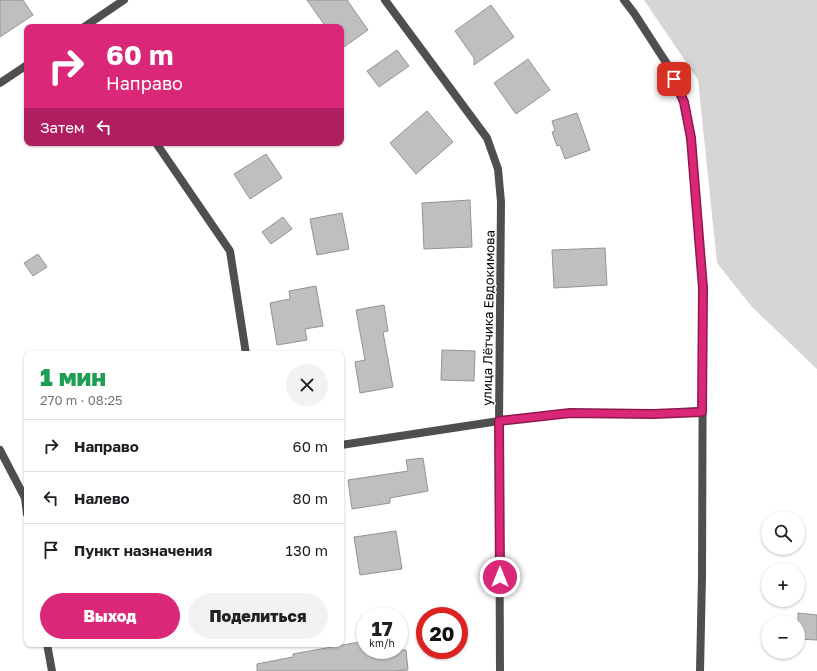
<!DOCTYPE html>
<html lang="ru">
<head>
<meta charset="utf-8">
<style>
	:root { --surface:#fff; --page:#f2f2f2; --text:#202124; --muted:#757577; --line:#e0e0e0; --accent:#db2777 }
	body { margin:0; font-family:"Golos Text",sans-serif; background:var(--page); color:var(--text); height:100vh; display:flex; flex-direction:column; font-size:15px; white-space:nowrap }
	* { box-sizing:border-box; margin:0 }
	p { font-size:13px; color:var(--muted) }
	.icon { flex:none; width:22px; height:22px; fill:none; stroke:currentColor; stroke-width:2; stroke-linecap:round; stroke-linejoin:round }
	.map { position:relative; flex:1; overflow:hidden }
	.drawer { position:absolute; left:24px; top:351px; width:320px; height:296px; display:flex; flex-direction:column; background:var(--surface); border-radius:8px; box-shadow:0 1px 3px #0004 }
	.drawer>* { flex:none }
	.hud { position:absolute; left:24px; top:24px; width:320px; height:122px; border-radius:8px; box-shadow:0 1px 3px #0004; background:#db2777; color:#fff; overflow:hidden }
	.tools { position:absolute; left:761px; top:511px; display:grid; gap:8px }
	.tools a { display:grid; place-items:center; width:44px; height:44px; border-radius:50%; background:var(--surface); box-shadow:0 1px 3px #0004; font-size:20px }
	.speed { position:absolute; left:356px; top:607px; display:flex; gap:8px; font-size:20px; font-weight:700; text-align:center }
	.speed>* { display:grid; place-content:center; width:52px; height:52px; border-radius:50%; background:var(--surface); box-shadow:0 1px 3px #0004; line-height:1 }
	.speed small { font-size:10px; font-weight:400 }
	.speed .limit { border:6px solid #d22; background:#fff; color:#111 }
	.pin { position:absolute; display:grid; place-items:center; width:34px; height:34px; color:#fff; margin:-17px; border-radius:8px; box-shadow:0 2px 6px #0006 }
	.me { position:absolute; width:44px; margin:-22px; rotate:0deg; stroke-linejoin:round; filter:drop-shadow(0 0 3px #0008) }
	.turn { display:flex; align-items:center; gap:14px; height:84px; padding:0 16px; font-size:18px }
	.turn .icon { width:52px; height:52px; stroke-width:2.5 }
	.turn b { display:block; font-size:28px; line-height:34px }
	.then { display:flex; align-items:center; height:38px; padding:0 16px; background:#0003; gap:8px; font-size:15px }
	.round { display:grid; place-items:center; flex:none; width:42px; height:42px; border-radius:21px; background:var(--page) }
	.head { display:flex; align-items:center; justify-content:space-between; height:68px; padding:0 16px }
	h1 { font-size:24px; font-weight:800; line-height:30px; color:#1e9e55 }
	.action { display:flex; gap:8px; margin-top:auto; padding:8px 16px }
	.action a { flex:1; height:46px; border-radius:24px; background:var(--accent); color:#fff; font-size:16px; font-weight:800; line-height:46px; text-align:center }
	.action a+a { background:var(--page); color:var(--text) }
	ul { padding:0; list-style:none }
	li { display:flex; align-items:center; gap:12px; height:52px; padding:0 16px; border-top:1px solid var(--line) }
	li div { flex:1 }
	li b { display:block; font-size:15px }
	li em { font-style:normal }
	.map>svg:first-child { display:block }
	.green { fill:#d6d6d6 }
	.building { fill:#bfbfbf; stroke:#939393 }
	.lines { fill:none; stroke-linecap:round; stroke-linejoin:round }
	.service { stroke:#4f4f4f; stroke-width:8 }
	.tertiary { stroke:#4f4f4f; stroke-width:8 }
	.route-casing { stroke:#8e194d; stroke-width:10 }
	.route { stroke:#db2777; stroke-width:7 }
	.labels { text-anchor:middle; stroke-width:3; stroke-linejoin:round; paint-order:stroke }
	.street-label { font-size:13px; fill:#000; stroke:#fff }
</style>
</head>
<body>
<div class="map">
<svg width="817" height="671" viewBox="0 0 817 671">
	<rect width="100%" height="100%" fill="#fff"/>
	<!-- green -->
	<path class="green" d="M644,0H817V369L752,307L717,263L698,80Z"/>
	<!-- building -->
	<path class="building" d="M0,0H23L33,15L0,37Z
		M307,0H347L368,30L341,49V27H326Z
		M491,5L514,37L474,65V58L455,31Z
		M397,50L409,66L379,87L367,71Z
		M528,59L550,90L516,114L494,83Z
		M427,111L453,142L416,174L390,143Z
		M577,113L590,150L565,159L560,145L557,146L552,132L555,131L552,121Z
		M266,154L282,178L250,199L234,174Z
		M470,200L472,247L424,249L422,203Z
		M342,213L349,249L317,255L310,219Z
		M283,217L292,229L271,244L262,232Z
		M605,248L607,285L554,288L552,250Z
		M38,254L47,267L33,276L24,263Z
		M316,286L323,326L305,329L307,340L277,345L270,303L290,299L289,291Z
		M384,305L388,331L383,332L393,387L360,393L355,362L365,360L356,310Z
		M442,350L475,351L474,381L441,380Z
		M423,458L428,491L390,498V503L352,509L348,480L408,471L406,460Z
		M396,531L402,569L360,575L354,537Z
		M798,613L817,615V640L798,639Z
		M365,641V650H406L408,670L394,671H257V664L293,657V654Z"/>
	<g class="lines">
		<!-- service -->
		<path class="service" d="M385,0L487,138L498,169L501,202L499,421L500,671
			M84,27L124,0
			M0,83L27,65
			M156,143L230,251L246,354
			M341,445L499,421L570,413L653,414L702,411
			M0,450L25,498L27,514
			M47,644L52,671"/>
		<!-- tertiary -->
		<path class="tertiary" d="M624,0L634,13L669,67L684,102L691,138L703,288L702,577L700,671"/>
	</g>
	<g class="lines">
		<defs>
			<path id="route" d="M500,577L499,421L570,413L653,414L702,412L703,288L691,138L684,102L674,79"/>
		</defs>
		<!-- route casing -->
		<use href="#route" class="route-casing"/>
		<!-- route -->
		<use href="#route" class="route"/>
	</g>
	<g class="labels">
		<!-- street labels -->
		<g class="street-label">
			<text transform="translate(488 318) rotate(-89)" y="5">улица Лётчика Евдокимова</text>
		</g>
	</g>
</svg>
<div class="tools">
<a><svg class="icon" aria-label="search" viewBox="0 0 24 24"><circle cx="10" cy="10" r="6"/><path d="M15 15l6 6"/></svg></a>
<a>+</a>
<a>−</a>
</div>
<div class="speed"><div>17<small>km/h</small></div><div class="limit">20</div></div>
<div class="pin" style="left:674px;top:79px;background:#d93025"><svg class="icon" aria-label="arrive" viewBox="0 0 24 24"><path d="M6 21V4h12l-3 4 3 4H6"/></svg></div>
<svg class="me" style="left:500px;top:577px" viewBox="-20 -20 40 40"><circle r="17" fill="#db2777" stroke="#fff" stroke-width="3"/><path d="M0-11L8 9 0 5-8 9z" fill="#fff"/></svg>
<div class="hud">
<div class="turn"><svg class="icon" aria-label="right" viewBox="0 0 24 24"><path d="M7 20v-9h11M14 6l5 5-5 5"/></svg><div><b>60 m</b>Направо</div></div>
<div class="then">Затем<svg class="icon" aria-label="left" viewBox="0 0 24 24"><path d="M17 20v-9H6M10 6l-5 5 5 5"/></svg></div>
</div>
<section class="drawer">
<div class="head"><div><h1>1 мин</h1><p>270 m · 08:25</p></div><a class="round"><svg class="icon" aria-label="close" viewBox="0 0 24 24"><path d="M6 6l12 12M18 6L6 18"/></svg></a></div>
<ul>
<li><svg class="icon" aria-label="right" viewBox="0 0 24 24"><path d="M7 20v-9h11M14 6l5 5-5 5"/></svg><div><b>Направо</b></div><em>60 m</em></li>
<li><svg class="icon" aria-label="left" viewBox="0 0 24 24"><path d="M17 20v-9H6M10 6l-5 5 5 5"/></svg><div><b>Налево</b></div><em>80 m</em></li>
<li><svg class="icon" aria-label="arrive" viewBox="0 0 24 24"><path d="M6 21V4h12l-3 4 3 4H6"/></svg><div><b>Пункт назначения</b></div><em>130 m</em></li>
</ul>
<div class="action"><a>Выход</a><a>Поделиться</a></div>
</section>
</div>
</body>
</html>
